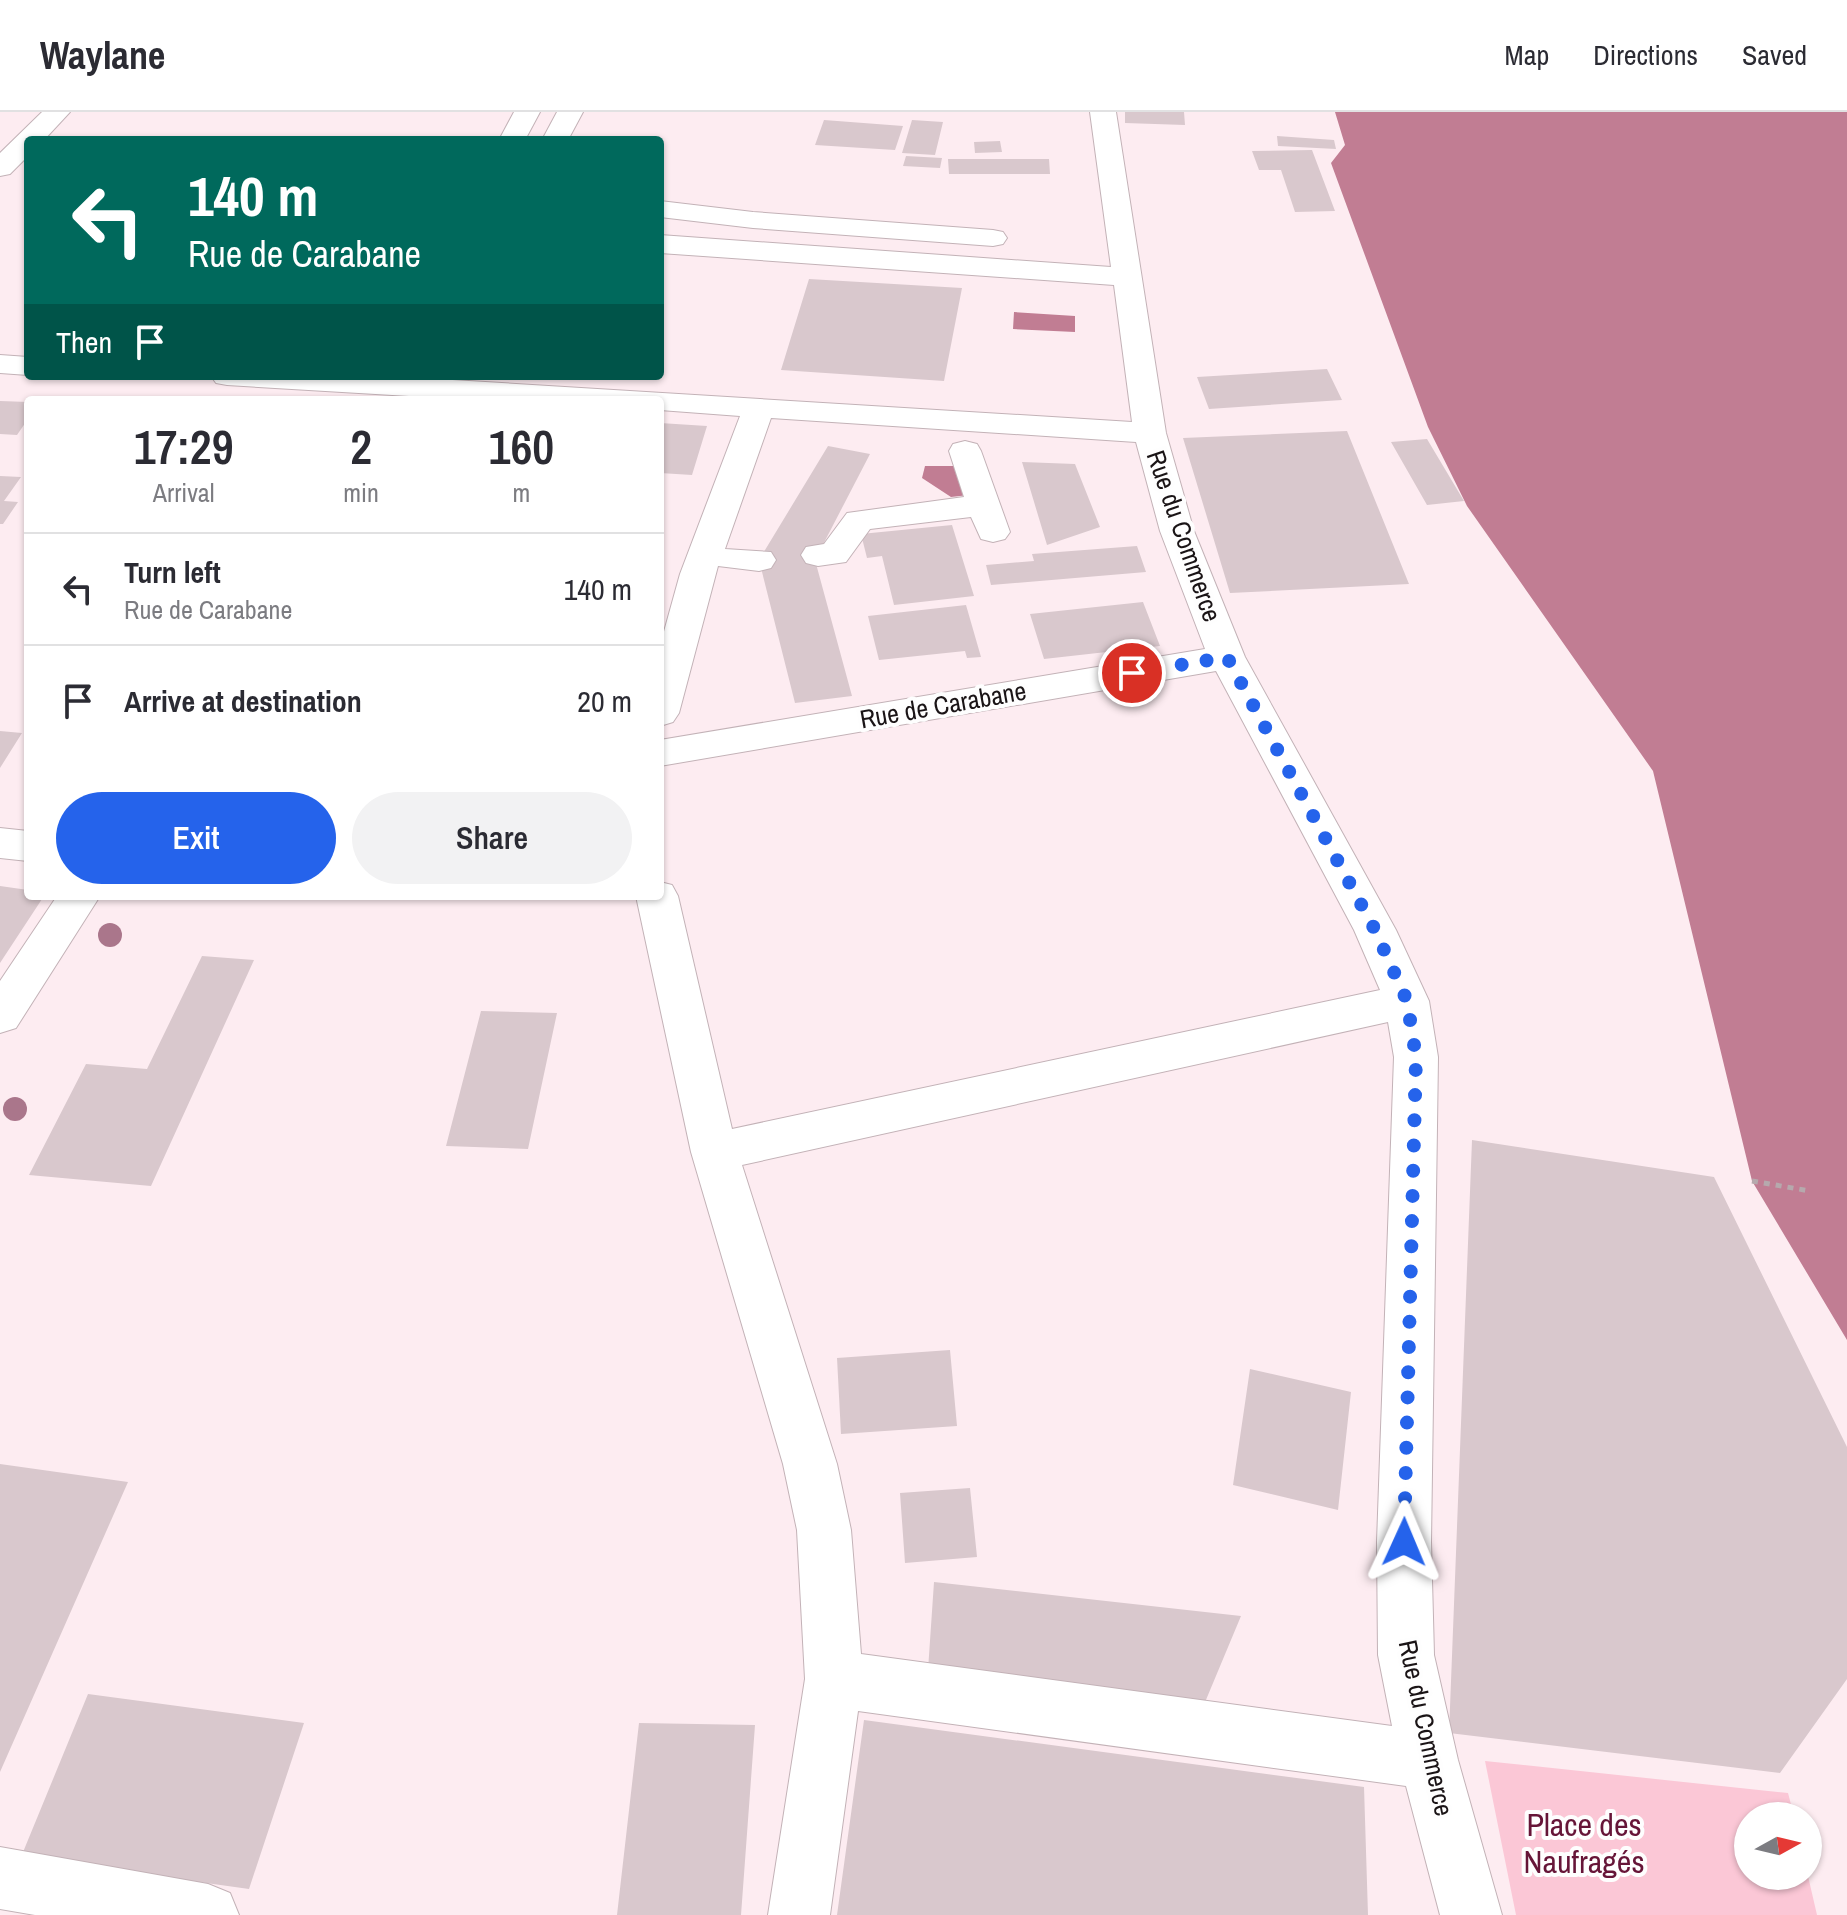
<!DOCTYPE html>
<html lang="en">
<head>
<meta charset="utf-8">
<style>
	:root { --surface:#fff; --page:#f2f2f3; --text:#2b2b33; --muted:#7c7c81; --line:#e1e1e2; --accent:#2563eb }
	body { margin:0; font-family:"Archivo Narrow",sans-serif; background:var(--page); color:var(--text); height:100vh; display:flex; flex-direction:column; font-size:30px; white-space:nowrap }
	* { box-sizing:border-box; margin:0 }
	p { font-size:26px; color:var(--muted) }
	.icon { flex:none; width:44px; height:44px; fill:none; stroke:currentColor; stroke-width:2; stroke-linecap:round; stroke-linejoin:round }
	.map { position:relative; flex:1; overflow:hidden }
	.side { position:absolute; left:24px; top:284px; width:640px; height:504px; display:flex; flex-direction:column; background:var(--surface); border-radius:8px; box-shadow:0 2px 6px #0004 }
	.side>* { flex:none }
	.banner { position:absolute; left:24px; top:24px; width:640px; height:244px; border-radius:8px; box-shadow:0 2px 6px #0004; background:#00695c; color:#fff; overflow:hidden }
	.needle { width:52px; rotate:82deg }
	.tools { position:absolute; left:1734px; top:1690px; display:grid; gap:16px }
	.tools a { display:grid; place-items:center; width:88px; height:88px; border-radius:50%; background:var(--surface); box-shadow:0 2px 6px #0004; font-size:40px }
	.pin { position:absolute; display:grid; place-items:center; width:68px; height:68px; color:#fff; margin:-34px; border:4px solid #fff; border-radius:50%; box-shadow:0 2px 8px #0007 }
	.me { position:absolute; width:88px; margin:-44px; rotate:1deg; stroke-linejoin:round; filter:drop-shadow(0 0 6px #0008) }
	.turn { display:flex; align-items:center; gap:28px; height:168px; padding:0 32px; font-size:36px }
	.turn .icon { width:104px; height:104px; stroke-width:2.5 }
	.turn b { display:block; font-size:56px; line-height:68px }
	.then { display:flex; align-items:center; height:76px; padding:0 32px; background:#0003; gap:16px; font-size:30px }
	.eta { display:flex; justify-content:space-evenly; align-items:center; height:136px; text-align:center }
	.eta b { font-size:48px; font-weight:600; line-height:56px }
	.primary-button { display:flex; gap:16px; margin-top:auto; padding:16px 32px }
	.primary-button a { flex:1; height:92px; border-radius:48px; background:var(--accent); color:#fff; font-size:32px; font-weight:600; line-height:92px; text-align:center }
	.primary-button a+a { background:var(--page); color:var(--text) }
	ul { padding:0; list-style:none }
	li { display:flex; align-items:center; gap:24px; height:112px; padding:0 32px; border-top:2px solid var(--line) }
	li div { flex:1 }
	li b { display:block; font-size:30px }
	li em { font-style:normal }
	header { display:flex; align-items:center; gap:48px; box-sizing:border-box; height:112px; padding:0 40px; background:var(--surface); border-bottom:2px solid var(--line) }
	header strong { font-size:38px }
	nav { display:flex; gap:44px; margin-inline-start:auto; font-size:28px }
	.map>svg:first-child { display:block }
	.green { fill:#fbc7d6 }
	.water { fill:#c17d93 }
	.building { fill:#d9c8cd }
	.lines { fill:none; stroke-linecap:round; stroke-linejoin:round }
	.minor-casing { stroke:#c3b2b7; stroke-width:2 }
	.path { stroke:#b6a9ad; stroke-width:5; stroke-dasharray:6 6; stroke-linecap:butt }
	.minor { fill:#fff; fill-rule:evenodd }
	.tree { fill:#aa768b }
	.route { stroke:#2563eb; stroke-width:14; stroke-dasharray:0 25.2 }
	.labels { text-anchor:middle; stroke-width:8; stroke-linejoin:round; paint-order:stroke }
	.street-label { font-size:26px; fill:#1a1416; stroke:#fefefe }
	.near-park-label { font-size:32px; fill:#661538; stroke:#fefefe }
</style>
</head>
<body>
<header>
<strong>Waylane</strong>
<nav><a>Map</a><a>Directions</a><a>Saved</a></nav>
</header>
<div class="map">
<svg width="1847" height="1803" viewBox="0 0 1847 1803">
	<rect width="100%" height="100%" fill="#fdecf1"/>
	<!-- green -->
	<path class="green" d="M1485,1649L1788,1681L1794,1704H1748V1764H1808L1817,1803H1516Z"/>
	<!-- water -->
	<path class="water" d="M1335,0H1847V1228L1752,1069L1653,659L1467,394L1428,315L1331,51L1345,33Z
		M1014,200L1075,204V220L1013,217Z
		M925,354H959L969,383L951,385L922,366Z"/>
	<!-- building -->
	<path class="building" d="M1125,0H1184L1185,13L1125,11Z
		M824,8L903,14L895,38L815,33Z
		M912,8L943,10L935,43L902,41Z
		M1277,24L1334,28L1336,37L1278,34Z
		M1000,29L1002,40L975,41L974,30Z
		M1312,38L1335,99L1295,100L1281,58H1259L1252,39Z
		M906,44L942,46L940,56L903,54Z
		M948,47H1049L1050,62H949Z
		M809,167L962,176L944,269L781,258Z
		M1327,257L1342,288L1209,297L1197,265Z
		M0,289L28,290V307L17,323L0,322Z
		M660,311L707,314L692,363L660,361Z
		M1347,319L1409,472L1230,481L1183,326Z
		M1427,327L1464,389L1427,393L1391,330Z
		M828,334L870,342L815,448L852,584L795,591L759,448Z
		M1022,350L1075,352L1100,415L1047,433Z
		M0,364L21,365L4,389L18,390L3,412H0Z
		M952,413L974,484L894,493L882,444L867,446L861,422Z
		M1137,434L1146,460L991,473L986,453L1034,449L1032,442Z
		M1143,490L1160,534L1044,547L1030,502Z
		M966,493L981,545L967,546L965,539L879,548L868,504Z
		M0,619L22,621L0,656Z
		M0,774L28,778V784H44L0,851Z
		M202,844L254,848L151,1074L29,1063L86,952L147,957Z
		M481,899L557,901L528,1037L446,1034Z
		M1472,1028L1714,1065L1847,1335V1567L1780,1661L1449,1621Z
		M950,1238L957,1314L841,1322L837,1246Z
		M1250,1257L1351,1280L1338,1398L1233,1373Z
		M0,1352L128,1370L0,1660Z
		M970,1376L977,1445L905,1451L900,1381Z
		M934,1470L1241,1504L1203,1595L928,1558Z
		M88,1582L304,1611L249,1777L21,1745Z
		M864,1608L1364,1675L1368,1803H837Z
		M639,1611L755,1613L741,1803H617Z"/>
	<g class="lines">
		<defs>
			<path id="minor" d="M42,0H70L44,28H28V44L10,62L0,64V41Z
				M514,0H540L525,28H499Z
				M557,0H583L568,28H542Z
				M1090,0H1116L1166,321L1194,419L1245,545L1396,818L1429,889L1438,945L1431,1430L1434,1543L1458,1648L1502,1803H1440L1406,1674L858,1599L830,1803H768L805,1567L797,1418L783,1352L691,1040L636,784H660V770L672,773L678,784L732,1017L1380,878L1354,818L1216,559L660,654V628L1205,537L1160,419L1136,330L771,306L725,437L771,440L776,448L771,456L759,459L718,454L679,601L673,610L660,614V534L680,462L740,304L660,298V288H476L227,273L216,271L211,264H387L1132,310L1114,173L660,141V123L1111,155ZM1388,910L1394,945L1377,1430L1378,1543L1392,1614L861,1542L851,1418L837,1352L742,1053Z
				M660,89L753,100L993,118L1003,120L1007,126L1003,132L993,134L753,116L660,105Z
				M0,243L28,245V263L0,261Z
				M965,329L977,332L981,339L1010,420L1005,427L993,430L981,427L971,405L870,417L846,450L818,454L806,451L801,443L806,435L824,432L847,401L964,385L949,339L953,332Z
				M0,716L28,719V749L0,746Z
				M57,784H100L16,916L0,921V869Z
				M0,1735L208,1772L230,1781L239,1803H35L0,1797Z"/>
		</defs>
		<!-- minor casing -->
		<use href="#minor" class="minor-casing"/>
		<!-- path -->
		<path class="path" d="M1752,1069L1810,1079"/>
		<!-- minor -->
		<use href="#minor" class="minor"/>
	</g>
	<!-- trees -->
	<g class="tree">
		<circle cx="110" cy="823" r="12"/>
		<circle cx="15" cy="997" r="12"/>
	</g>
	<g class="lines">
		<!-- route -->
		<path class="route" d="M1132,561L1227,545L1375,818L1407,889L1416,945L1404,1430"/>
	</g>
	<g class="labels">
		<!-- street labels -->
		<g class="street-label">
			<text transform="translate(1184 424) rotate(71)" y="9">Rue du Commerce</text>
			<text transform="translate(943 593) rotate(-10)" y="9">Rue de Carabane</text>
			<text transform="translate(1426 1616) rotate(78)" y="9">Rue du Commerce</text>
		</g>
		<!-- near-park labels -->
		<g class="near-park-label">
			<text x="1584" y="1724">Place des<tspan x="1584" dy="37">Naufragés</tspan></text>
		</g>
	</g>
</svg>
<div class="tools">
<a><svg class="needle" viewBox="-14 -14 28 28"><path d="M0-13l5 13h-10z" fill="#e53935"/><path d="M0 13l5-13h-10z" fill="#7c7c81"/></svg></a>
</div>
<div class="pin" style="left:1132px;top:561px;background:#d93025"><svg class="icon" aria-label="arrive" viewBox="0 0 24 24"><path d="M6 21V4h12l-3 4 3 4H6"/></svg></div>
<svg class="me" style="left:1404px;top:1430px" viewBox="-20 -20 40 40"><path d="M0-17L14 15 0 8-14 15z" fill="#2563eb" stroke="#fff" stroke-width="4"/></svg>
<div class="banner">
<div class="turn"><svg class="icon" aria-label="left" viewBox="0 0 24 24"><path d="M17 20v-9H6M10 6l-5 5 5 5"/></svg><div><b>140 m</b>Rue de Carabane</div></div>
<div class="then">Then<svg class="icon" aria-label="arrive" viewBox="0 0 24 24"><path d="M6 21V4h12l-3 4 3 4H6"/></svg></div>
</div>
<section class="side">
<div class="eta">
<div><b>17:29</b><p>Arrival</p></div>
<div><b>2</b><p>min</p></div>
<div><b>160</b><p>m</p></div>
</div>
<ul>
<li><svg class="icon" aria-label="left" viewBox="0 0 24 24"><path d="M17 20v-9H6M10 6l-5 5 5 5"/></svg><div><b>Turn left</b><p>Rue de Carabane</p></div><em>140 m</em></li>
<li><svg class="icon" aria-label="arrive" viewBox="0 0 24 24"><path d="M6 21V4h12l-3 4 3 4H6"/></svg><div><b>Arrive at destination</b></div><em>20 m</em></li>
</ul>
<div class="primary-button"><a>Exit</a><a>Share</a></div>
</section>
</div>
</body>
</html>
